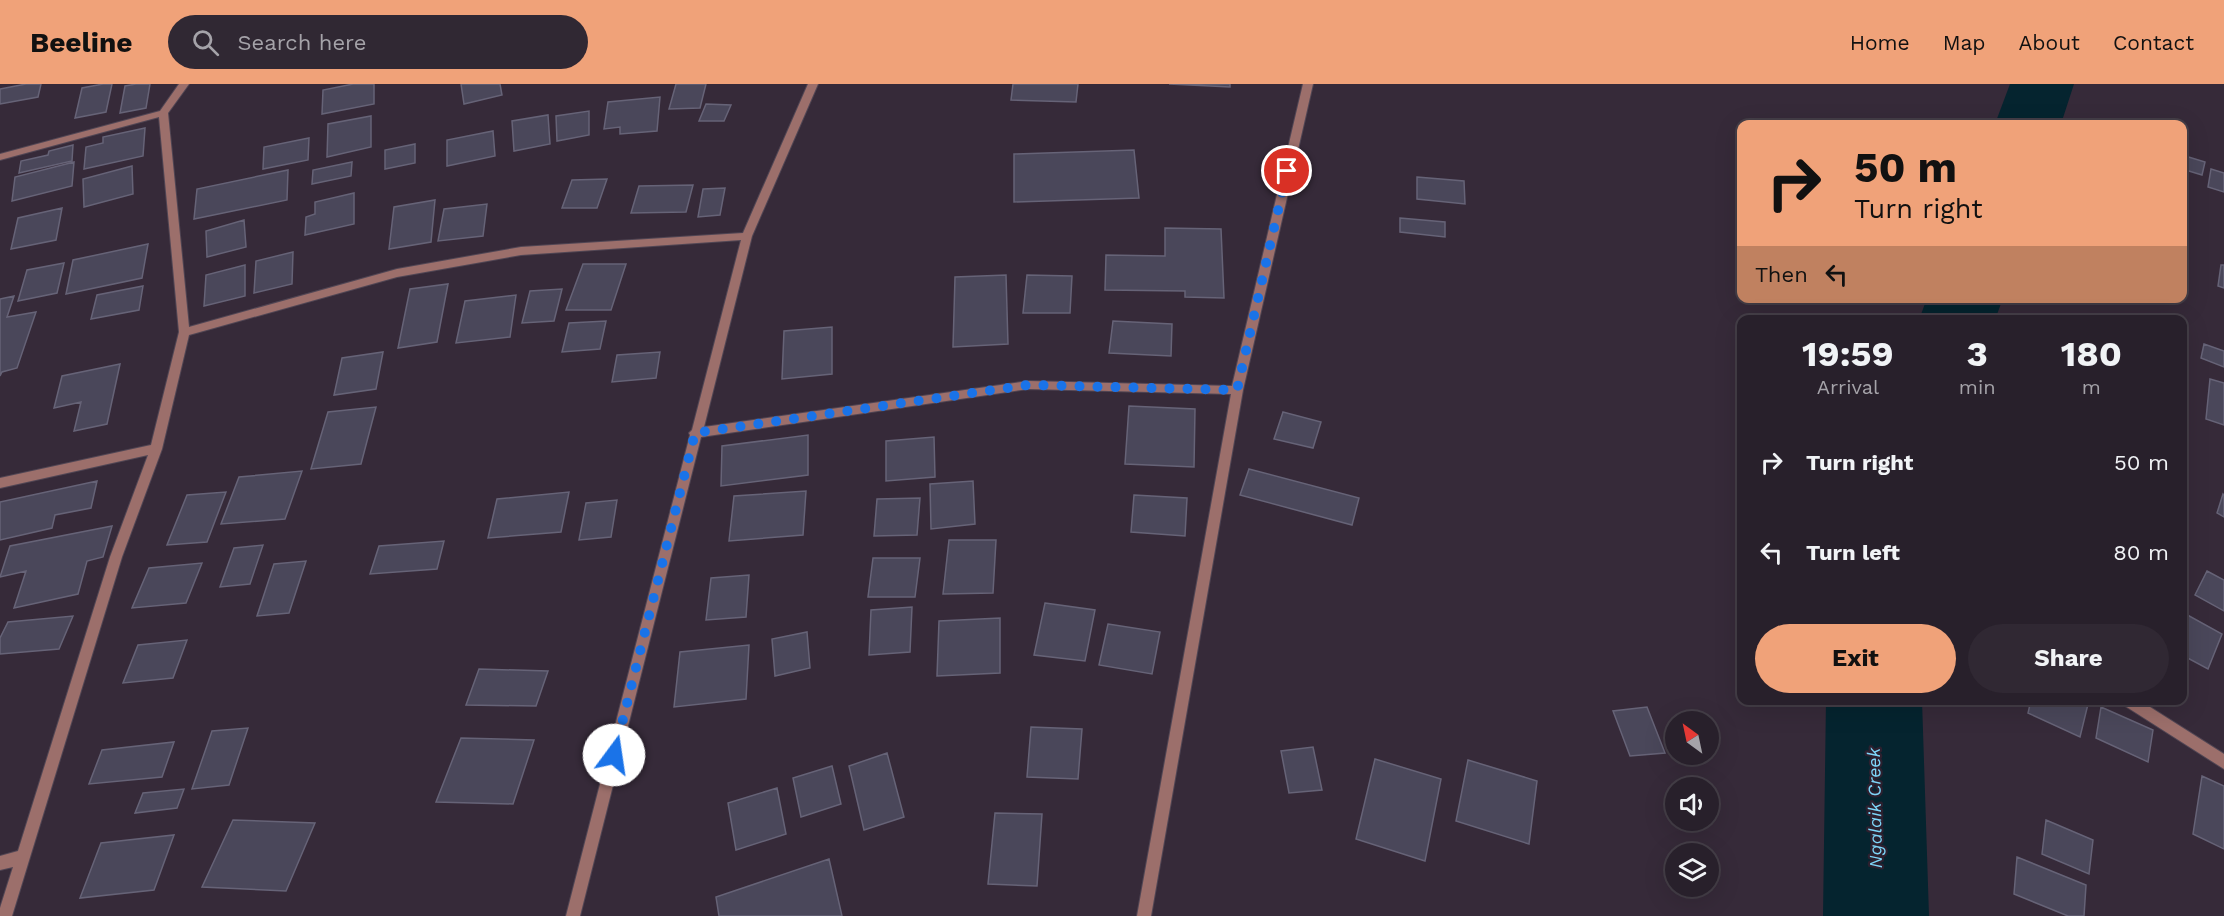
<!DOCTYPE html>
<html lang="en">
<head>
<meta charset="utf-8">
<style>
	:root { --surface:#28202b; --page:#302833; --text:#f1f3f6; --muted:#a5a3a9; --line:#443e47; --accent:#f0a279 }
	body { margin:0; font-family:"Work Sans",sans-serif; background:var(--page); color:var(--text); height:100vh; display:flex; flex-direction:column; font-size:22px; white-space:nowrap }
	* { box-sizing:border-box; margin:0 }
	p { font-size:20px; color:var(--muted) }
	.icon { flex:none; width:33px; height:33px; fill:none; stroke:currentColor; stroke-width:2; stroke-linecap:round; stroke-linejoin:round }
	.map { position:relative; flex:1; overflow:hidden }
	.sheet { position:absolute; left:1737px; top:231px; width:450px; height:390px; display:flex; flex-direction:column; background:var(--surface); border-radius:12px; box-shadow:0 6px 24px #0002,0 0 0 2px var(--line) }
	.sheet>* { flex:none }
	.guide { position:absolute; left:1737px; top:36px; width:450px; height:183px; border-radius:12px; box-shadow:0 6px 24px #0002,0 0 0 2px var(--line); background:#f0a279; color:#111; overflow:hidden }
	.needle { width:39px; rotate:327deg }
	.tools { position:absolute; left:1665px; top:627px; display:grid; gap:12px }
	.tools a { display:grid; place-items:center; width:54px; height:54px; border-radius:50%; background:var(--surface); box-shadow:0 6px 24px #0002,0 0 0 2px var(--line); font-size:30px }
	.pin { position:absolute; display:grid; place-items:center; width:51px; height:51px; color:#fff; margin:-26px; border:3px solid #fff; border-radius:50%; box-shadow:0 2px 6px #0007 }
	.me { position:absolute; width:66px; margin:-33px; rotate:14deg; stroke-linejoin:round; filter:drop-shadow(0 0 4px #0008) }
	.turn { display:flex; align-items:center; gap:21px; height:126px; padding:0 18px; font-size:27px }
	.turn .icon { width:78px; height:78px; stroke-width:2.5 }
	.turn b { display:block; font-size:42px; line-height:51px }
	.then { display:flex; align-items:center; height:57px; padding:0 18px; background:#0003; gap:12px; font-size:22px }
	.eta { display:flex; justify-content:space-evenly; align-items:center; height:102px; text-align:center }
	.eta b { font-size:36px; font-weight:700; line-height:42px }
	.primary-button { display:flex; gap:12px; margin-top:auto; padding:12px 18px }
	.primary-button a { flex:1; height:69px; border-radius:36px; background:var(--accent); color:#111; font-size:24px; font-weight:700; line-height:69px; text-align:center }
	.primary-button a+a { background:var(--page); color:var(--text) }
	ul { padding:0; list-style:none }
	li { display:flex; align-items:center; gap:18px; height:90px; padding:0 18px }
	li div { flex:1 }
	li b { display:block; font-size:22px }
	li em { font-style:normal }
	header { display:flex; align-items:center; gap:36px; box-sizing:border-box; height:84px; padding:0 30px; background:var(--accent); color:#111 }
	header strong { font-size:28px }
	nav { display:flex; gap:33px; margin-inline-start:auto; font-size:21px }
	.search { width:420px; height:54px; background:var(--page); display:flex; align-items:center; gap:15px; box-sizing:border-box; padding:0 21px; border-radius:33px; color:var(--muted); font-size:22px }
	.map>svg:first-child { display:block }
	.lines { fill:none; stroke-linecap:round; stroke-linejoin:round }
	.river { fill:#05242f; fill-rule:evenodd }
	.building { fill:#4a475a; stroke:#666377; stroke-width:1.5 }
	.minor-casing { stroke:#514654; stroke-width:2 }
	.minor { fill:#9c6f6b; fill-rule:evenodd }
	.route { stroke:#1a73e8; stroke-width:10; stroke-dasharray:0 18 }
	.labels { text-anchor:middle; stroke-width:4.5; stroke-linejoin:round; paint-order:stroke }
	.water-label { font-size:18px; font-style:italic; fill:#7ed6f9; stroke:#2c202f }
</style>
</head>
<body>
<header>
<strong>Beeline</strong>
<div class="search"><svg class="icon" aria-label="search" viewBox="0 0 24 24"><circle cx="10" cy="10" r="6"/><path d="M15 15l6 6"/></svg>Search here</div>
<nav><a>Home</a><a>Map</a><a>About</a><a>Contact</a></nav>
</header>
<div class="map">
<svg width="2224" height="832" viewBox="0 0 2224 832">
	<rect width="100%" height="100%" fill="#362a39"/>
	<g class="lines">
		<!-- river -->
		<path class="river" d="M2010,0H2074L2061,40H1995Z
			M1927,214H2003L1995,236H1919Z
			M1826,616H1922L1929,832H1823Z"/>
	</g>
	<!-- building -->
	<path class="building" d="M26,0H41L38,13L0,20V5Z
		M103,0H112L106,28L75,34L82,4Z
		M136,0H150L146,24L120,29L125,2Z
		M353,0H374V20L322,30L323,6Z
		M461,0H500L502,11L464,20Z
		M676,0H706L700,24L669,25Z
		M1013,0H1078L1076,18L1011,16Z
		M1169,0H1230V3Z
		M660,13L657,47L620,50V43L604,45L608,18Z
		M706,20L731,21L724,37H699Z
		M589,27V51L557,57L556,32Z
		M548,31L550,60L514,67L512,37Z
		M371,32V63L327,73L328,40Z
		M145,44L143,72L84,85L86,63L103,59V53Z
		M493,47L495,72L447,82V56Z
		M309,54L308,76L263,85L264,63Z
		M415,60V79L385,85V66Z
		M73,61L72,77L19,89L21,77L48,71L49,67Z
		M1134,66L1139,114L1014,118V70Z
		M2182,71L2205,78L2202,91L2182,85Z
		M74,78L72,102L12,117L15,93Z
		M352,78L351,92L312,100L313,86Z
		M132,82L133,110L84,123L83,95Z
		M2211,85L2224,89V108L2208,103Z
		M288,86L287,116L194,135L197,105Z
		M1417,93L1464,97L1465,120L1417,115Z
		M607,95L597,124H562L572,96Z
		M693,101L686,128L631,129L639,102Z
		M725,104L720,131L698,133L703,105Z
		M354,109V140L305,151L306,133L315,130V118Z
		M435,116L431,158L389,165L394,123Z
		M487,120L483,152L438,157L444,125Z
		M62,124L56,156L11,165L18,134Z
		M1400,134L1445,138V153L1400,148Z
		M244,136L246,163L207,173L206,147Z
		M1165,144L1221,145L1224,214L1185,213V207L1105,206L1106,171L1165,172Z
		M148,160L142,194L66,210L73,176Z
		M293,168L292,200L254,209L256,177Z
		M64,179L57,209L18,217L27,186Z
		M583,180H626L611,226H566Z
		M245,181V212L204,222L206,191Z
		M2221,181H2224V204L2218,202Z
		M1006,191L1008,260L953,263L955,193Z
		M1027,191L1072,192L1070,229H1023Z
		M448,200L437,258L398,264L410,205Z
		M143,202L139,226L91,235L97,211Z
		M562,205L554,237L522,239L530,207Z
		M516,211L510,253L456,259L465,217Z
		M14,212L7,233L36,228L17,284L2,288L0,292V215Z
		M606,237L600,265L562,268L569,239Z
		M1113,237L1172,240L1171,272L1109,269Z
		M832,243V290L782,295L784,247Z
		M2204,260L2224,267V283L2201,274Z
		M383,268L376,305L334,311L342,274Z
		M660,268L656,294L612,298L617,271Z
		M120,280L107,340L74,347L81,318L54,324L62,292Z
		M2210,295L2224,299V341L2206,335Z
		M1129,322L1195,325L1194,383L1125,380Z
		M376,323L361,380L311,385L328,328Z
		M1283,328L1321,338L1313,364L1274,355Z
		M808,351V391L721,402L722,362Z
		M934,353L935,393L886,397V357Z
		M1249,385L1359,414L1352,441L1240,411Z
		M302,387L285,435L221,440L239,393Z
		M97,397L91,424L55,431L52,444L0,456V418Z
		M973,397L975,440L931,445L930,400Z
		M806,407L803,451L729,457L734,412Z
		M226,408L207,458L167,461L187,411Z
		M569,408L561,448L488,454L497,415Z
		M2223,410L2224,411V433L2217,429Z
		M1134,411L1187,414L1185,452L1131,448Z
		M920,414L917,451L874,452L877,415Z
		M617,416L611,453L579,456L586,419Z
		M112,442L103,473L87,477L78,510L14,524L26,487L0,493L10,462Z
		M949,456H996L993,509L943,510Z
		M444,457L437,485L370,490L379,462Z
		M263,461L250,500L220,503L234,464Z
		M873,474H920L915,513H868Z
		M306,477L289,529L257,532L274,480Z
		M202,479L186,519L132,524L149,484Z
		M2207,487L2224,496V527L2195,511Z
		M749,491L746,533L706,536L711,494Z
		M1045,519L1095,526L1085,577L1034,571Z
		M912,523L910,568L869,571L871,526Z
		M2182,528L2222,550L2208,585L2182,571Z
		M73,532L59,565L0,570V554L8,538Z
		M1000,534V589L937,592L939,537Z
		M1108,540L1160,548L1152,590L1099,581Z
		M807,548L810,584L775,592L772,555Z
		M187,556L173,594L123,599L138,561Z
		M749,561L746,615L674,623L680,568Z
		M479,585L548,587L536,622L466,621Z
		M2031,616H2089L2080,653L2028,629Z
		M1647,623L1665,669L1630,672L1613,627Z
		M2101,623L2153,646L2148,678L2096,654Z
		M1031,643L1082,645L1078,695L1027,693Z
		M248,644L229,701L192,705L212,647Z
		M461,654L534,656L513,720L436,718Z
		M174,658L162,693L89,700L102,666Z
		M1313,663L1322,706L1289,709L1281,667Z
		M887,669L904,733L864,746L849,682Z
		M1375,675L1441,695L1425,777L1356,755Z
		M1468,676L1537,697L1529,760L1456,737Z
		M832,682L841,720L801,733L793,694Z
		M2202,692L2224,702V765L2193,750Z
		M777,704L786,750L736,766L728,719Z
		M184,705L177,724L135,729L143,709Z
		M995,729L1042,730L1037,802L988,800Z
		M233,736L315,739L286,807L202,803Z
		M2046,736L2093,756L2089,790L2042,770Z
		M174,751L154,806L80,814L101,759Z
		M2017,773L2086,801L2084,832H2068L2014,810Z
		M829,775L842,832H719L716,813Z"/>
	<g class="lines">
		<defs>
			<path id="minor" d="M179,0H189L168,29L189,243L397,185L521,163L743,149L808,0H818L752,152L704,343L1028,297L1232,302L1303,0H1313L1243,306L1151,832H1137L1231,310L1028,305L701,353L580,832H566L690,351L689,349L692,346L741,156L521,171L397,193L189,251L162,365L122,473L12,832H0V824L13,783L0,786V772L18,767L110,473L148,371L0,404V394L151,361L179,248L159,33L0,76V70L160,27Z
				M2121,616H2139L2224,670V685L2122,620Z"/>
		</defs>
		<!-- minor casing -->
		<use href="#minor" class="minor-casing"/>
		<!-- minor -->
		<use href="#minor" class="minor"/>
	</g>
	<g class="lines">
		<!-- route -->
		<path class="route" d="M614,671L695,349L1028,301L1237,306L1287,87"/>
	</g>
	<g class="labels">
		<!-- water labels -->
		<g class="water-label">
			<text transform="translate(1875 724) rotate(-91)" y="6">Ngalaik Creek</text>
		</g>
	</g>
</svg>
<div class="tools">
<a><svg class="needle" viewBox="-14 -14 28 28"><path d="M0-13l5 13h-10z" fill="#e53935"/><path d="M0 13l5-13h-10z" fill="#a5a3a9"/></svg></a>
<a><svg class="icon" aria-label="sound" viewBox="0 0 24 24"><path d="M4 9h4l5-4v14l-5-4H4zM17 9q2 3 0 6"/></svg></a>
<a><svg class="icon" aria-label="layers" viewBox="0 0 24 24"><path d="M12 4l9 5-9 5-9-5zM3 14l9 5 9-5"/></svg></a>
</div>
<div class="pin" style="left:1287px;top:87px;background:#d93025"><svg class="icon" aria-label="arrive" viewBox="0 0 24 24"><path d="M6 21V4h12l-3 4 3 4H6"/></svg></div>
<svg class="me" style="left:614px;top:671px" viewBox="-20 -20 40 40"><circle r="19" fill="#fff"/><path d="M0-13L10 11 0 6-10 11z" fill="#1a73e8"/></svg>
<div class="guide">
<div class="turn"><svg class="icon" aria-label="right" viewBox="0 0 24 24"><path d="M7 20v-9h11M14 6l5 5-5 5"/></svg><div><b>50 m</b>Turn right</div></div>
<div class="then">Then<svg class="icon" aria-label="left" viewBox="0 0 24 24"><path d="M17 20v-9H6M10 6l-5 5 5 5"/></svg></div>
</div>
<section class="sheet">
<div class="eta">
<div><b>19:59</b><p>Arrival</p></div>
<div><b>3</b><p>min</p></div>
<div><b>180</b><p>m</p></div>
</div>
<ul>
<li><svg class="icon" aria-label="right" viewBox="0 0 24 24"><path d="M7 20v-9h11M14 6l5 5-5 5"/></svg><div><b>Turn right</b></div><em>50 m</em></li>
<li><svg class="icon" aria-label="left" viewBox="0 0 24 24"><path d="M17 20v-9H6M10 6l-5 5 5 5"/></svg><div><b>Turn left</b></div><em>80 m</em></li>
</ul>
<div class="primary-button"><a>Exit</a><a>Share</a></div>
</section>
</div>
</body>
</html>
